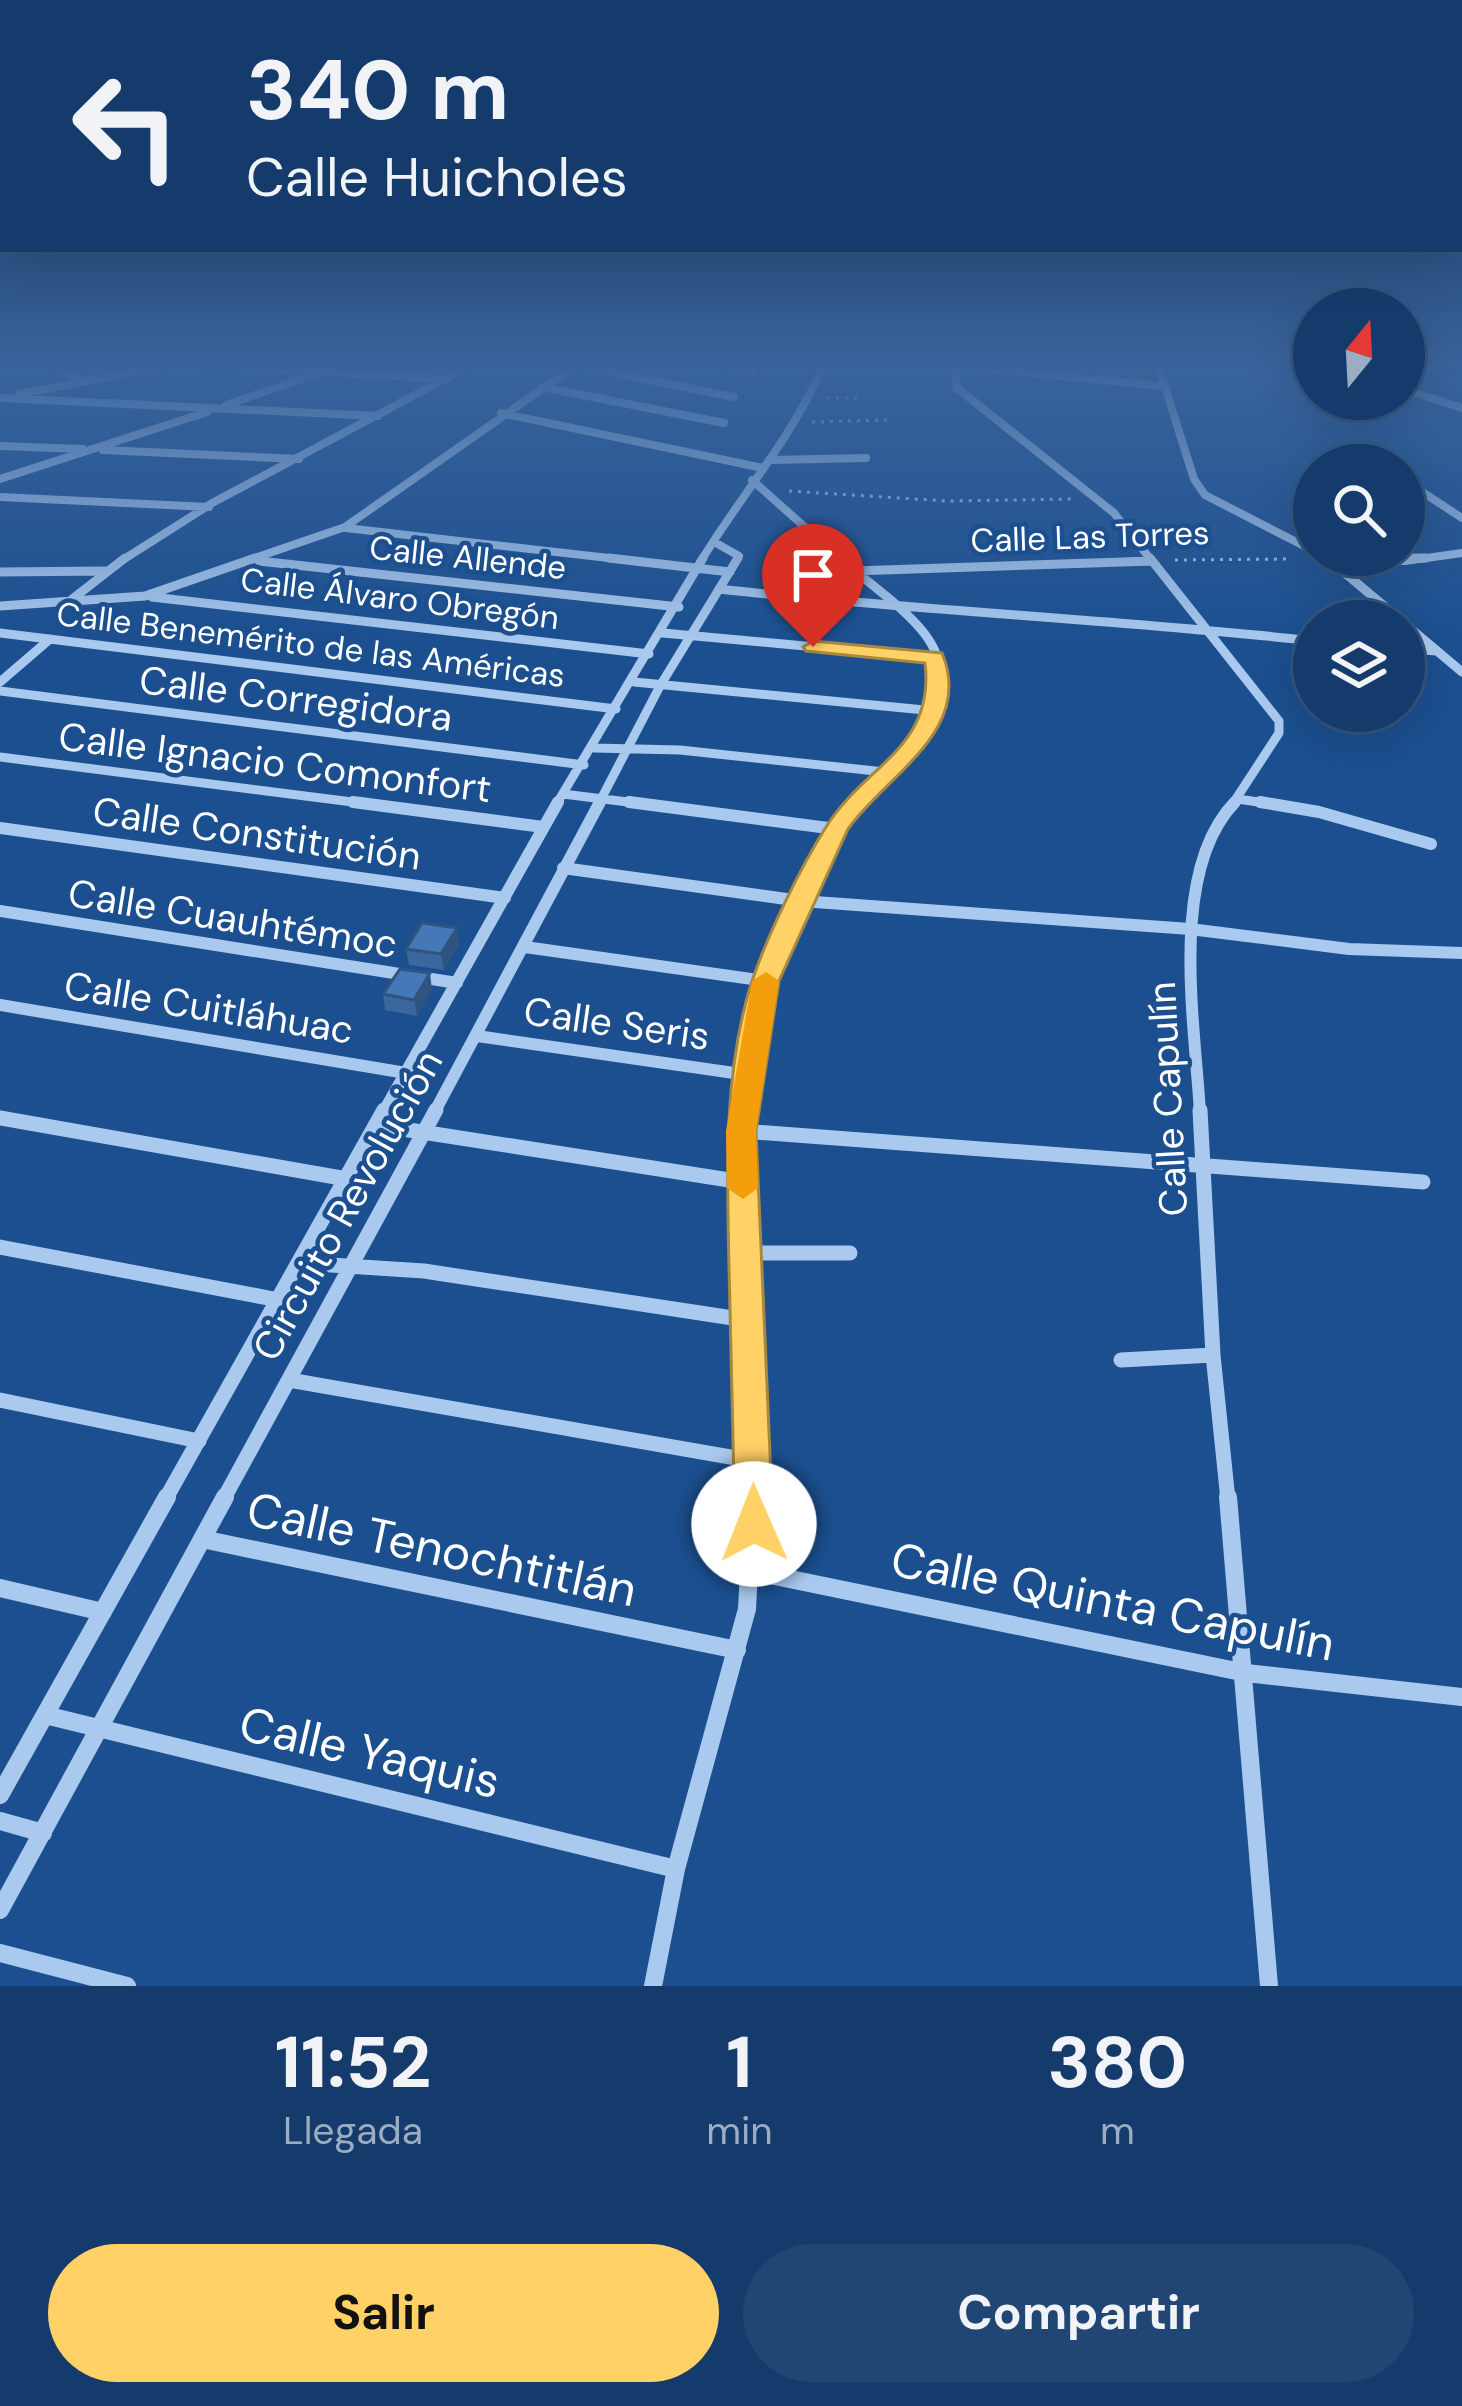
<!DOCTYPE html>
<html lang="es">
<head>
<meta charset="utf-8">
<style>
	:root { --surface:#143b6b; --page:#214673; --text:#f1f3f6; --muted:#9dadc1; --line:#33557e; --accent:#ffd166 }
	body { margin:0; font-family:"DM Sans",sans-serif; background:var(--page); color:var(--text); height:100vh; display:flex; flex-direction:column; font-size:45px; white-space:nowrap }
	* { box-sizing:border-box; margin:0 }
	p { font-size:39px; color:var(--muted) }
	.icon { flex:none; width:66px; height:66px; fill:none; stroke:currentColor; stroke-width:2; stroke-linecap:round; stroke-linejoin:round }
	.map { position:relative; height:1986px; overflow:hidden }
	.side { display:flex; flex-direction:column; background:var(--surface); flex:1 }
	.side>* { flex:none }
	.hud { position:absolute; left:0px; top:0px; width:1464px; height:252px; box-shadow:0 12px 48px #0002,0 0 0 3px var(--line); background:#143b6b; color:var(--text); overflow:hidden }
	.needle { width:78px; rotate:18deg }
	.fabs { position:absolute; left:1293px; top:288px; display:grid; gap:24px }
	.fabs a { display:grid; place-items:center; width:132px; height:132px; border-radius:50%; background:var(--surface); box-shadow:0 12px 48px #0002,0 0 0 3px var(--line); font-size:60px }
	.pin { position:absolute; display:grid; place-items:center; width:102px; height:102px; color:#fff; margin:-123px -51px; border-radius:50% 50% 50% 0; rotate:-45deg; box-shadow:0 0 12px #0007 }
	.pin .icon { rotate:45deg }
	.me { position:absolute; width:132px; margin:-66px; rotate:359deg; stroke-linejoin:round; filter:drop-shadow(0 0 9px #0008) }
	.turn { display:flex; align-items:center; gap:42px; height:252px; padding:0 48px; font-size:54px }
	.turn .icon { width:156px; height:156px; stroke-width:2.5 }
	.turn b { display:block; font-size:84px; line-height:102px }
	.eta { display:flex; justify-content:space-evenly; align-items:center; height:204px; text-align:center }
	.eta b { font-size:72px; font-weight:700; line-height:84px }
	.button { display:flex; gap:24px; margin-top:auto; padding:24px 48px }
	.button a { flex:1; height:138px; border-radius:72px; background:var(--accent); color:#111; font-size:48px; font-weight:700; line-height:138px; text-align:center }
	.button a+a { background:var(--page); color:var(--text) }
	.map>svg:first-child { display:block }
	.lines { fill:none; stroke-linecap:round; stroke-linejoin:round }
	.path { stroke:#a9c9ee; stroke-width:3; stroke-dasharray:3 6; stroke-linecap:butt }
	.street-far4 { stroke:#a9c9ee; stroke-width:8 }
	.street-far3 { stroke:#a9c9ee; stroke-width:9 }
	.street-far2 { stroke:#a9c9ee; stroke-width:12 }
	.street-far1 { stroke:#a9c9ee; stroke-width:15 }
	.street { stroke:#a9c9ee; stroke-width:18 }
	.wall { fill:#3a679d }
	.shaded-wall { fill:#305480 }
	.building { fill:#4478b7; stroke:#305480; stroke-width:3 }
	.route { fill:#ffd166; stroke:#a68842; stroke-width:3 }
	.slow { fill:#f59e0b }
	.labels { text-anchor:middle; stroke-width:9; stroke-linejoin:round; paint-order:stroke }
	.far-street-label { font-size:33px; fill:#fff; stroke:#1b4f8f }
	.street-label { font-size:39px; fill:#fff; stroke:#1b4f8f }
	.near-street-label { font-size:48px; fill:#fff; stroke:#1b4f8f }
</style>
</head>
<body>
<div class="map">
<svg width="1462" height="1986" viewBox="0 0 1462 1986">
	<rect width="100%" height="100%" fill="#1b4f8f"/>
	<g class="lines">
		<!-- path -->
		<path class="path" d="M827,398H863
			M812,422L890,420
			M789,491L947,501L1071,499
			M1175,560L1290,559"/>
		<!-- street-far4 -->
		<path class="street-far4" d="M48,365L83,380
			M196,365L447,379
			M719,365L752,372
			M947,365L1163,386
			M956,365L957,388L1114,513L1152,561
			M1158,365L1194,479L1205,495L1314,551
			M542,387L724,423
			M1404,389L1462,408
			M19,394L169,365
			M1,398L378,416
			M226,405L321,372
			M501,413L763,468
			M0,446L83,449
			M1354,447L1381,465
			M103,450L299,459
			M769,460L866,458
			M0,479L207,412
			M752,480L843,561
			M1404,480L1462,518
			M0,497L209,507
			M346,528L635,561
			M716,543L739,556L736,561
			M1327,558L1331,561
			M1328,559L1405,561L1462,553
			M121,561L214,502L471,365
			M246,561L345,527L576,365L734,397
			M701,561C739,498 797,431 823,365"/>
		<!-- street-far3 -->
		<path class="street-far3" d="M609,558L730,572
			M840,558C866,582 902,605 924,633C975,698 896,768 853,805
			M1150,558L1279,721V733L1232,805
			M1327,558L1402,621
			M1328,559L1426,558
			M259,561L679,607
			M853,571L1152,561
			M0,572L105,571
			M719,589C917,611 1116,619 1314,641
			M152,597L649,654
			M71,600L125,558
			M0,606L145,596L255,558
			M1404,623L1462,672
			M0,633L616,709
			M663,633L935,658
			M1404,649L1437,651
			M0,682L50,639
			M634,682L935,711
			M0,691L584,765
			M594,748L680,750L894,773
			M0,757L376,805
			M563,794L652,805
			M1238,799L1278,805
			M556,805L703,558
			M598,805L660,686L738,558"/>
		<!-- street-far2 -->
		<path class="street-far2" d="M353,802L543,827
			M629,802L836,829
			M1260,802L1319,812L1431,844
			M0,828L505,898
			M563,868L801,901L1190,929L1349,949L1462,953
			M0,911L457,983
			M525,947L766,981
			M0,1005L406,1073
			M477,1036L748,1075
			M383,1113L558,802
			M434,1113L600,802
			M743,1113L766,981L836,829L856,802
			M1200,1113C1195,1023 1168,871 1235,802"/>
		<!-- street-far1 -->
		<path class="street-far1" d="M744,1110L753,1500
			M1200,1110L1213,1355L1228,1500
			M0,1118L347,1179
			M377,1125L742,1182
			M741,1131L1423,1182
			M0,1247L279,1300
			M747,1253H850
			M300,1263L424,1271L746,1320
			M1121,1360L1213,1355
			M289,1380L753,1461
			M0,1400L199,1441
			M165,1500L384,1110
			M223,1500L436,1110"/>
		<!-- street -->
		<path class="street" d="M1228,1497L1269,1986
			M202,1539L737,1650
			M751,1571L1246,1673L1462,1697
			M0,1588L103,1612
			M45,1715L676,1869
			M0,1795L167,1497
			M0,1821L43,1833
			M0,1910L225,1497
			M0,1953L127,1986
			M653,1986L676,1869L747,1609L753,1497"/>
	</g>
	<!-- wall -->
	<path class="wall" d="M459,944L444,970L409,965L406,949Z
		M432,990L417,1016L385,1010L383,994Z"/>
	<!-- shaded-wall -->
	<path class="shaded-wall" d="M457,928L459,944L444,970L441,954Z
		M430,973L432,990L417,1016L414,1000Z"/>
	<!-- building -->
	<path class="building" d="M422,923L457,928L441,954L406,949Z
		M400,969L430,973L414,1000L383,994Z"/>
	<!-- sky -->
	<linearGradient id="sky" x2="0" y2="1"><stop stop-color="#0f2b4f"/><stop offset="0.57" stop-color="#39639b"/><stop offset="1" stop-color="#39639b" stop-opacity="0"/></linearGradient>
	<rect width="1462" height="643" fill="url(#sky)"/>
	<!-- route -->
	<path class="route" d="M813,641L942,653C975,731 885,776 848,829L779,981L756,1131L773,1524L768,1536L754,1541L741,1536L735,1524C733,1438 731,1352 729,1267C727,1173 723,1075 751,984C766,938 800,868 826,827C864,765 935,749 925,663L806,651L803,647Z"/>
	<!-- slow -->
	<path class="slow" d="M766,972L779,981L756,1131L758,1188L743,1199L727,1188L726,1131L752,981Z"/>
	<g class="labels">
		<!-- far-street labels -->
		<g class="far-street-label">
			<text transform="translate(1090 536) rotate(-2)" y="12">Calle Las Torres</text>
			<text transform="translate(468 557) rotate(6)" y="12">Calle Allende</text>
			<text transform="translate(400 598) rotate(7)" y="12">Calle Álvaro Obregón</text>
			<text transform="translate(311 644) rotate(7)" y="12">Calle Benemérito de las Américas</text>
		</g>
		<!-- street labels -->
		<g class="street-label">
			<text transform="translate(296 698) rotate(7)" y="14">Calle Corregidora</text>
			<text transform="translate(275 762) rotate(7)" y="14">Calle Ignacio Comonfort</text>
			<text transform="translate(257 833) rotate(8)" y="14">Calle Constitución</text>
			<text transform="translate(233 918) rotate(9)" y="14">Calle Cuauhtémoc</text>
			<text transform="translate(209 1007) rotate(9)" y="14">Calle Cuitláhuac</text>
			<text transform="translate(617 1023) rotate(8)" y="14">Calle Seris</text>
			<text transform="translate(1167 1099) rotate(-93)" y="14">Calle Capulín</text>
			<text transform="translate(347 1205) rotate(-61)" y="14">Circuito Revolución</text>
		</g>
		<!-- near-street labels -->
		<g class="near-street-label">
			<text transform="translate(442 1549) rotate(12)" y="17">Calle Tenochtitlán</text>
			<text transform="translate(1113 1601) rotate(11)" y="17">Calle Quinta Capulín</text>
			<text transform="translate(370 1752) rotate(13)" y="17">Calle Yaquis</text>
		</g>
	</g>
</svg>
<div class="fabs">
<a><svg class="needle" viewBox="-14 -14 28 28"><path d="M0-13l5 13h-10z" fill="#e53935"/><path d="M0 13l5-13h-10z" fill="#9dadc1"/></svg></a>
<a><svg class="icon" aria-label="search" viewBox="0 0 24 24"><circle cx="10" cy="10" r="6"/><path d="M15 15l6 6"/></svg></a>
<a><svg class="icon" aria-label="layers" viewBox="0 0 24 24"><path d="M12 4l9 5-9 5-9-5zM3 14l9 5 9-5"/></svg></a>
</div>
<div class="pin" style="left:813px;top:647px;background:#d93025"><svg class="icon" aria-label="arrive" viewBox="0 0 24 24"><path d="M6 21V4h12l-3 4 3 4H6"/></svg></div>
<svg class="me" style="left:754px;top:1524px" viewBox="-20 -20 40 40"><circle r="19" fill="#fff"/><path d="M0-13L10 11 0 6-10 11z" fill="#ffd166"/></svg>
<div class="hud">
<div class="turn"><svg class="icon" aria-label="left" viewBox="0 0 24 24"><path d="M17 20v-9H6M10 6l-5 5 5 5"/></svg><div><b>340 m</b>Calle Huicholes</div></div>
</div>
</div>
<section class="side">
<div class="eta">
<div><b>11:52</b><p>Llegada</p></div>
<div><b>1</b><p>min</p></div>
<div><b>380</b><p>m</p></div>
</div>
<div class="button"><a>Salir</a><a>Compartir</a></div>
</section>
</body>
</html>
